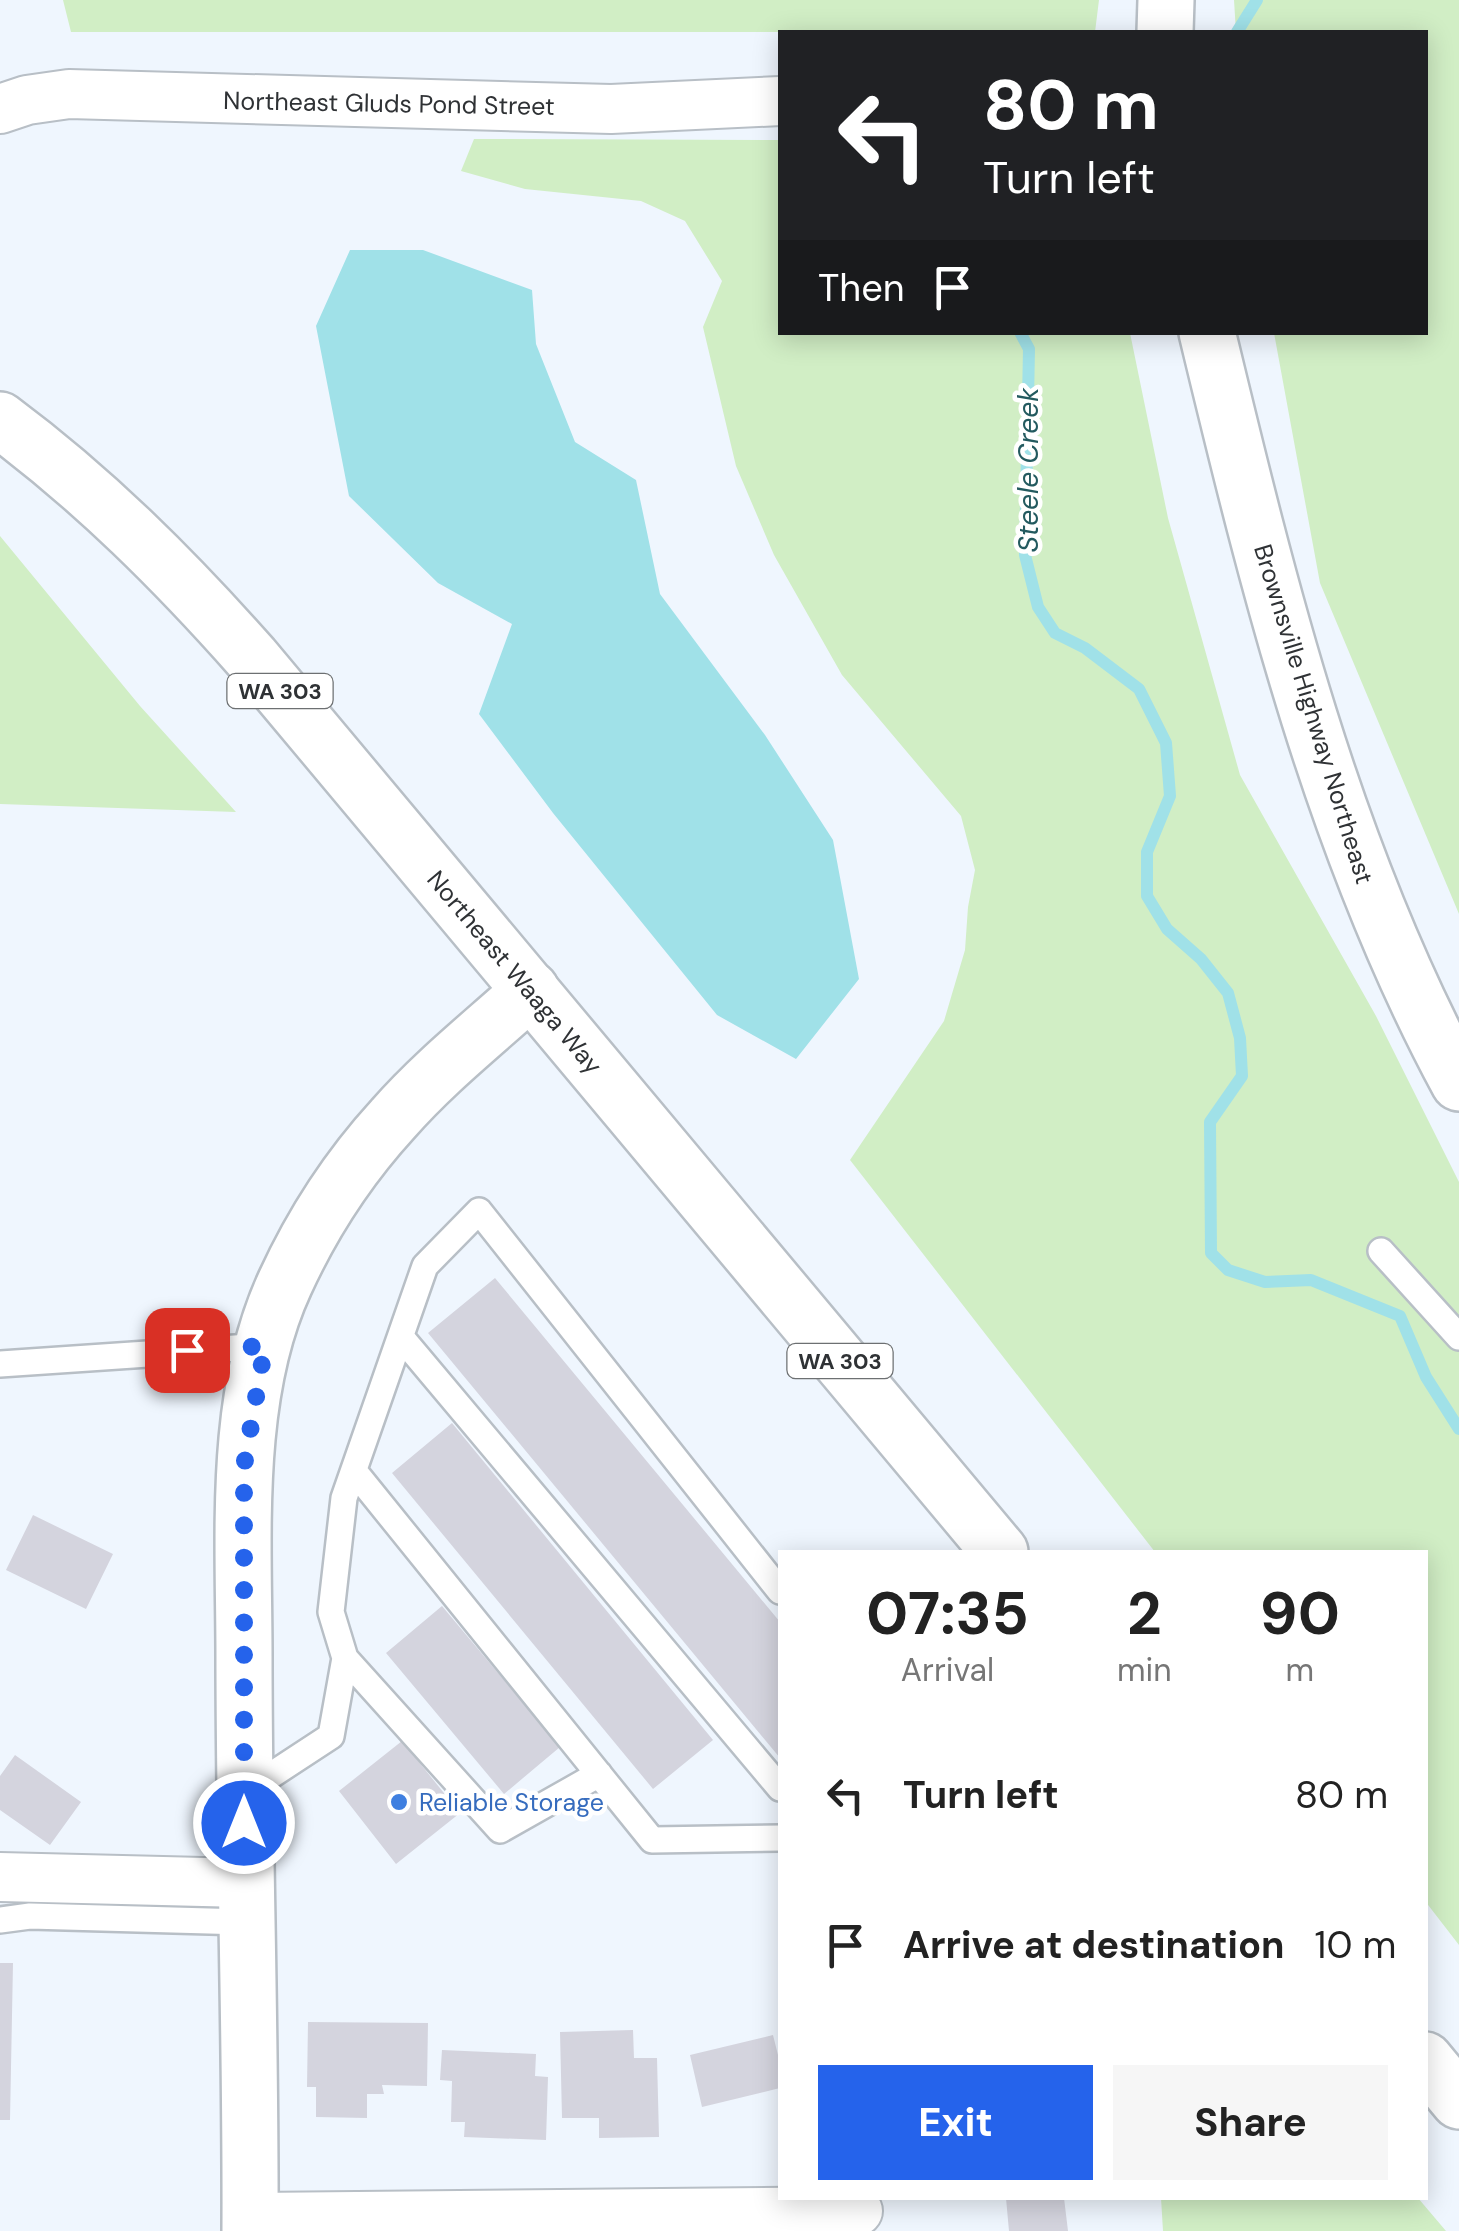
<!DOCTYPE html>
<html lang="en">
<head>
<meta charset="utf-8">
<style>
	:root { --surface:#fff; --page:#f6f6f6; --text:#222; --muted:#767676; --accent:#2563eb }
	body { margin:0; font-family:"DM Sans",sans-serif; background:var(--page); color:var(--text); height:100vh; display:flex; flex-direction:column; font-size:38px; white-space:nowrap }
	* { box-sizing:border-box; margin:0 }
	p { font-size:32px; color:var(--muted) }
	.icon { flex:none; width:55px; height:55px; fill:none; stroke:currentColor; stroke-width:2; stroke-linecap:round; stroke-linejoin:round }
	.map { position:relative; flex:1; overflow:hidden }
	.drawer { position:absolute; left:778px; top:1550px; width:650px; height:650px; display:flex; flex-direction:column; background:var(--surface); border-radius:0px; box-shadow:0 5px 25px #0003 }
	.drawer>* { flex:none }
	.hud { position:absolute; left:778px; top:30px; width:650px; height:305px; border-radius:0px; box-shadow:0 5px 25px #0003; background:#202124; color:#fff; overflow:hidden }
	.pin { position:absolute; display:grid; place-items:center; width:85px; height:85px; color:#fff; margin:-42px; border-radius:20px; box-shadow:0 5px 15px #0006 }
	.me { position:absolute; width:110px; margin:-55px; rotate:0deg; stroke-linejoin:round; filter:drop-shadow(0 0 8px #0008) }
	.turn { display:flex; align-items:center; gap:35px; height:210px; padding:0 40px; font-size:45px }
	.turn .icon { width:130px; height:130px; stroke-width:2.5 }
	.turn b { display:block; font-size:70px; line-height:85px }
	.then { display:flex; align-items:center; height:95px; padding:0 40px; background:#0003; gap:20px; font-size:38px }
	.eta { display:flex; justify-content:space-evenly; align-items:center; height:170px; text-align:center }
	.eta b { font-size:60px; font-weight:700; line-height:70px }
	.action { display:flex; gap:20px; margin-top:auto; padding:20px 40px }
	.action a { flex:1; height:115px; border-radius:0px; background:var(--accent); color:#fff; font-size:40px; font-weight:700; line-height:115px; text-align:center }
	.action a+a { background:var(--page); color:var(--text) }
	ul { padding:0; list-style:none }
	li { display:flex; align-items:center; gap:30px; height:150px; padding:0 40px }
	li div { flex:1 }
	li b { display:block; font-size:38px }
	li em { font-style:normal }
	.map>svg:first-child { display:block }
	.green { fill:#d1eec5 }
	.water { fill:#a0e1e8 }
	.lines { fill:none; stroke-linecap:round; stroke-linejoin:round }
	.stream { stroke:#a0e1e8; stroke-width:12 }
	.building { fill:#d4d4de }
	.lane-casing { stroke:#b8bfc6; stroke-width:30 }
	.street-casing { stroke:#b8bfc6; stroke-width:52 }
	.secondary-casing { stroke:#b8bfc6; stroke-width:60 }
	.highway-casing { stroke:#b8bfc6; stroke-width:60 }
	.lane { stroke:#fff; stroke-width:25 }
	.street { stroke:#fff; stroke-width:48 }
	.secondary { stroke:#fff; stroke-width:55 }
	.highway { stroke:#fff; stroke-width:55 }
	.route { stroke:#2563eb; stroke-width:18; stroke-dasharray:0 32.4 }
	.shop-dot { fill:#3f7fe0; stroke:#fff; stroke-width:4 }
	.labels { text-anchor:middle; stroke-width:9; stroke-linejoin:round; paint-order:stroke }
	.shield { fill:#fff; stroke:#6d7072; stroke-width:2.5 }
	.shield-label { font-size:22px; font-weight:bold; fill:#2f3235 }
	.street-label { font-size:25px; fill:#2f3235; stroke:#fff }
	.shop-label { font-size:25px; fill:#366cbe; stroke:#fff; text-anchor:start }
	.water-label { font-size:28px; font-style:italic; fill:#235a5f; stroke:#fff }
</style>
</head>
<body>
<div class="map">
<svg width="1459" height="2231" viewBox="0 0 1459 2231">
	<rect width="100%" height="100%" fill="#eff6fe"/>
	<!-- green -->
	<path class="green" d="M63,0H1099L1095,32H71Z
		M1234,0H1459V914L1320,583L1274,333L1425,332V32H1236Z
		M474,139L780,140V332L1130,333L1168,518L1240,775L1376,1016L1459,1182V1945L1425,1901V1552H1155L850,1160L944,1021L965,950L968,907L975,870L961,816L842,675L774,555L736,466L703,327L722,281L685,221L641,201L525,189L461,171Z
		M0,536L140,706L236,812L0,804Z
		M1161,2198H1418L1446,2231H1163Z"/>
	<!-- water -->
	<path class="water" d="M350,250H423L532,290L536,344L575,442L636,480L660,594L765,735L833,840L859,979L796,1059L717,1015L553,813L479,714L512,624L438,583L349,496L316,326Z"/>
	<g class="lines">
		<!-- stream -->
		<path class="stream" d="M1237,32L1257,0
			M1020,332L1029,349L1025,555L1038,607L1055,633L1085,648L1139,689L1166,743L1170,796L1147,852V896L1167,929L1201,959L1228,993L1240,1038L1242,1076L1210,1122L1211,1253L1228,1270L1265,1282L1311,1280L1400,1316L1426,1377L1459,1429"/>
	</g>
	<!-- building -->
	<path class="building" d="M495,1278L780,1622V1758L428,1333Z
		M452,1423L713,1740L653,1789L392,1473Z
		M33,1515L113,1554L86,1609L6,1570Z
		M442,1606L560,1747L504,1794L386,1653Z
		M402,1741L460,1813L396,1864L339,1791Z
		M15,1755L81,1802L50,1845L0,1810V1776Z
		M0,1963H13L10,2120H0Z
		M308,2022L428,2023L427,2086L382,2085L384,2094H367V2118L316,2117V2087H307Z
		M633,2030L634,2058H657L659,2137L599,2138V2118H562L560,2032Z
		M773,2035L780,2063V2088L702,2107L690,2055Z
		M442,2050L536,2054L535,2076L548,2077L546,2140L464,2137L465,2122H451L452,2081L440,2080Z
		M1006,2198H1064L1068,2231H1009Z"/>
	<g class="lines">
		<defs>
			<path id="lane" d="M1381,1251L1459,1337
				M401,1337L780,1788
				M0,1364L265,1346
				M354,1471L652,1840L780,1838
				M345,1658L500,1830L599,1774
				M244,1793L331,1736L345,1658L331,1612L344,1498L425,1266L479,1211L780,1591
				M0,1920L30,1916L245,1922"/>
			<path id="street" d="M0,109L27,100L69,94L611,109L780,101
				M0,1877L244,1883
				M250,2217L858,2211"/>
			<path id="secondary" d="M1165,32L1166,0
				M1207,332C1269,589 1333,850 1459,1083
				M250,2231C251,2039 244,1848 244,1656C244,1535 233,1395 285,1283C312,1224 350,1166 393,1119C434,1072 485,1032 531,990"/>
			<path id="highway" d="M0,420C94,490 175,571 252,658L1000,1552
				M1425,2060L1459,2101"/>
		</defs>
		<!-- lane casing -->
		<use href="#lane" class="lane-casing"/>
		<!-- street casing -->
		<use href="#street" class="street-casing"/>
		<!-- secondary casing -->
		<use href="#secondary" class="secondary-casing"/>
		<!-- highway casing -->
		<use href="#highway" class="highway-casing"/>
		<!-- lane -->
		<use href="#lane" class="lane"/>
		<!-- street -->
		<use href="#street" class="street"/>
		<!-- secondary -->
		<use href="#secondary" class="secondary"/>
		<!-- highway -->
		<use href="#highway" class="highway"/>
	</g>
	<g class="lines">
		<!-- route -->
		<path class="route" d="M187,1350L265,1346L244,1466V1823"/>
	</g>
	<!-- markers -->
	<circle class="shop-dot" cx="399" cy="1802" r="10"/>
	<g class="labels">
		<!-- shield labels -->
		<g class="shield">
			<rect x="227.5" y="674" width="105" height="34" rx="8"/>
			<rect x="787.5" y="1344" width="105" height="34" rx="8"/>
		</g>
		<g class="shield-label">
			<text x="280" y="699">WA 303</text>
			<text x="840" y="1369">WA 303</text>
		</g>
		<!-- street labels -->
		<g class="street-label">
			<text transform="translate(389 103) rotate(1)" y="9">Northeast Gluds Pond Street</text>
			<text transform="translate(1314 714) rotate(73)" y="9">Brownsville Highway Northeast</text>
			<text transform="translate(515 972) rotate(50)" y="9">Northeast Waaga Way</text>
		</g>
		<!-- shop labels -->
		<g class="shop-label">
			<text x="419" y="1811">Reliable Storage</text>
		</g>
		<!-- water labels -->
		<g class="water-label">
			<text transform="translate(1028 470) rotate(-90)" y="10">Steele Creek</text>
		</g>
	</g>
</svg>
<div class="pin" style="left:187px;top:1350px;background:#d93025"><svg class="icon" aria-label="arrive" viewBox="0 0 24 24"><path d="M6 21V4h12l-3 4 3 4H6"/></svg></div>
<svg class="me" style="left:244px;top:1823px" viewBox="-20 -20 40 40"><circle r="17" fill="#2563eb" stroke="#fff" stroke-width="3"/><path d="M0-11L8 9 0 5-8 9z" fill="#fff"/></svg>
<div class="hud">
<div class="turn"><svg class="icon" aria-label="left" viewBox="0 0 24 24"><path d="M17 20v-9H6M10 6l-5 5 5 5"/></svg><div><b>80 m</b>Turn left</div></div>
<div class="then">Then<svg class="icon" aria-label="arrive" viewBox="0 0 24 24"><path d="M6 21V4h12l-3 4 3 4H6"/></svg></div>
</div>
<section class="drawer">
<div class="eta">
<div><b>07:35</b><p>Arrival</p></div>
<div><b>2</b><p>min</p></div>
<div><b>90</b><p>m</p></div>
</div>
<ul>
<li><svg class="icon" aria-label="left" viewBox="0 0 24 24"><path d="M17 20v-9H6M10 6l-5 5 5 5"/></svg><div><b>Turn left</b></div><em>80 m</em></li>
<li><svg class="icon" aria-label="arrive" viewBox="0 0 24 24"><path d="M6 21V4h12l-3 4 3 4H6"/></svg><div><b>Arrive at destination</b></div><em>10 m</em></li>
</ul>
<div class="action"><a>Exit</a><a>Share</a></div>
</section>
</div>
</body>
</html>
